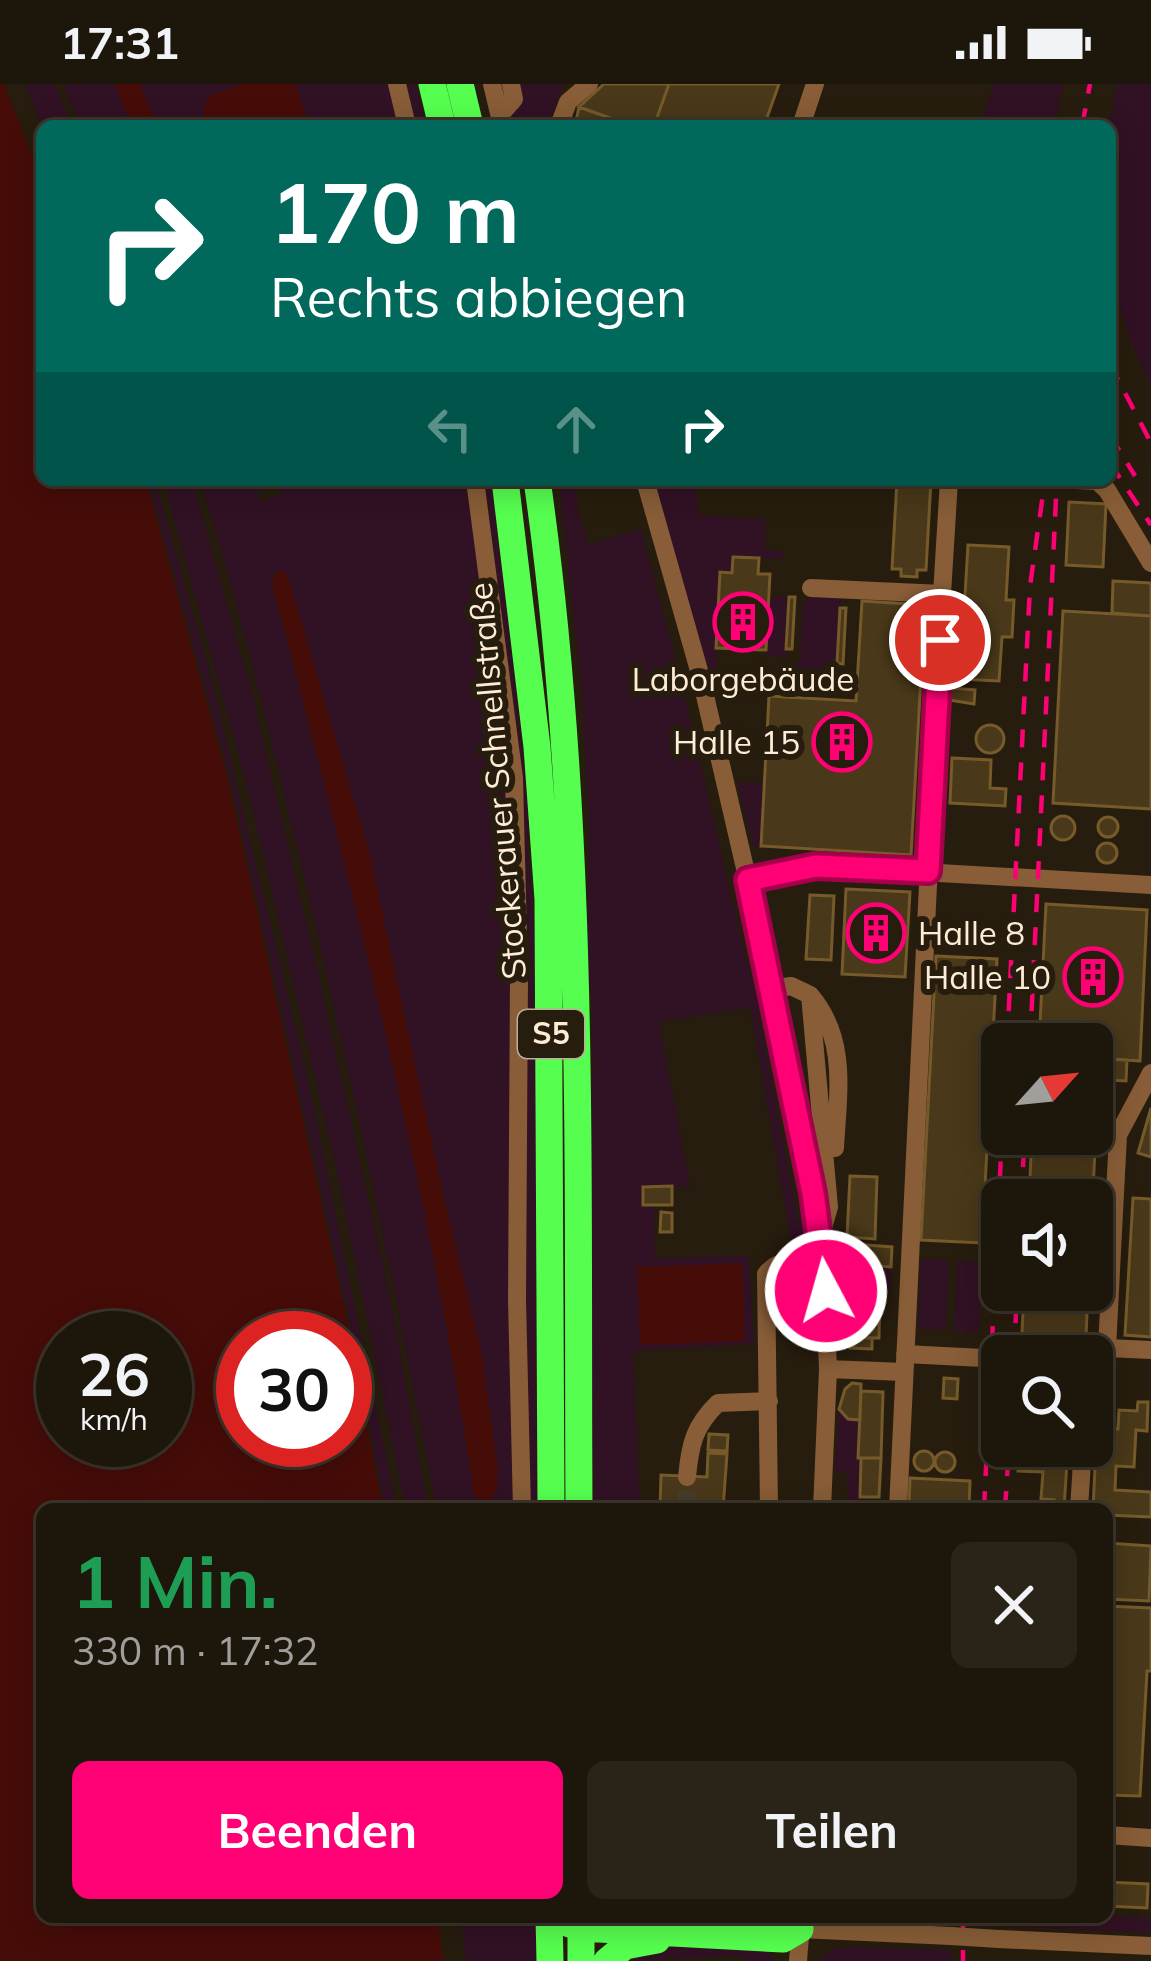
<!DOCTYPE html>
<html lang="de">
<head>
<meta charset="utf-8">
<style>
	:root { --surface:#1d160a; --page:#2a2318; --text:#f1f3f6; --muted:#a09f9c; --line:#3b352b; --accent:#ff0075 }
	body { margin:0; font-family:Mulish,sans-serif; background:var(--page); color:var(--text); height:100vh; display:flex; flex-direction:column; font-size:45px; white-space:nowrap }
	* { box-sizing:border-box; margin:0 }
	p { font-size:39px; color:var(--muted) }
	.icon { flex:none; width:66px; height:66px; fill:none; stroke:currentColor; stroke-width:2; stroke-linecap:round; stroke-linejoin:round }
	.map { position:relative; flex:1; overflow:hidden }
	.drawer { position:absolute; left:36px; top:1419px; width:1077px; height:420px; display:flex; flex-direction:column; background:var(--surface); border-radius:18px; box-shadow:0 6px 30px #0003,0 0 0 3px var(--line) }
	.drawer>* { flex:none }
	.top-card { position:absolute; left:36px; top:36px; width:1080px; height:366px; border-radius:18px; box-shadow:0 6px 30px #0003,0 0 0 3px var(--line); background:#00695c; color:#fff; overflow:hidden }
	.needle { width:78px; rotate:63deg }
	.fabs { position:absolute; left:981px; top:939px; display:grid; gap:24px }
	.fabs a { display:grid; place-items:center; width:132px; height:132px; border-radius:18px; background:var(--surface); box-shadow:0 6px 30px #0003,0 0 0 3px var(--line); font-size:60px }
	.speed { position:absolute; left:36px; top:1227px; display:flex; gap:24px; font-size:60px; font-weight:700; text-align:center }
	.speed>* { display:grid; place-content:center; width:156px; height:156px; border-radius:50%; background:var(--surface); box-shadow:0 6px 30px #0003,0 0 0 3px var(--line); line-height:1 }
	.speed small { font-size:30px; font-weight:400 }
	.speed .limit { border:18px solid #d22; background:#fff; color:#111 }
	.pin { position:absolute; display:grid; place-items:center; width:102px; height:102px; color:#fff; margin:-51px; border:6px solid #fff; border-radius:50%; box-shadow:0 3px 12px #0007 }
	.me { position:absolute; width:132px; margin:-66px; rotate:354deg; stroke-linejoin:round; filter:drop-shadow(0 0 9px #0008) }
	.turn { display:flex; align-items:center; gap:42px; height:252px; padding:0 36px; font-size:54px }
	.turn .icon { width:156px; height:156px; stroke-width:2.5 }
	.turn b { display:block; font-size:84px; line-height:102px }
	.lanes { display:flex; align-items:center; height:114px; padding:0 36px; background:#0003; justify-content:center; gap:60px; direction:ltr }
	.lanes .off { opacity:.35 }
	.round { display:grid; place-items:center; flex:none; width:126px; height:126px; border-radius:18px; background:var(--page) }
	.overview { display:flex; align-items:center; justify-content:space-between; height:204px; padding:0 36px }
	h1 { font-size:72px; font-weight:700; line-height:90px; color:#1e9e55 }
	.primary-button { display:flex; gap:24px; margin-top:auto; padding:24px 36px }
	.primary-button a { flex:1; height:138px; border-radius:18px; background:var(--accent); color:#fff; font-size:48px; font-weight:700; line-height:138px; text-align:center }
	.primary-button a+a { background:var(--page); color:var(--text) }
	.status { display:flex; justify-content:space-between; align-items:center; height:84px; padding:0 60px; background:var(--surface); direction:ltr }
	.status svg { height:33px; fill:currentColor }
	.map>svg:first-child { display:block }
	.green { fill:#311124; fill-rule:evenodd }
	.water { fill:#460c08; fill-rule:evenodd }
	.building { fill:#493819; stroke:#765a2a; stroke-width:3 }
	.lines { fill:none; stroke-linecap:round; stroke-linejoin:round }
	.minor-tunnel { stroke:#473c2c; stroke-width:18; stroke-dasharray:18 9; stroke-linecap:butt }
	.minor { stroke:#885d37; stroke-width:18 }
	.highway { stroke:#56ff4f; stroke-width:27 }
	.rail { stroke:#ff0075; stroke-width:4.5; stroke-dasharray:18 15; stroke-linecap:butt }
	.minor-bridge { stroke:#885d37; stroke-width:18 }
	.route-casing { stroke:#a6004c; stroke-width:30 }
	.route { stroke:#ff0075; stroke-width:21 }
	.labels { text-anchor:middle; stroke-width:12; stroke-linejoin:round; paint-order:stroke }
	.shield { fill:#271d0e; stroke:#beae99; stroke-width:3 }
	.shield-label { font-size:30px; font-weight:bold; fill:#ffecd4 }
	.poi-label { font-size:33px; fill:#ffecd4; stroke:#271d0e; text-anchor:end }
	.street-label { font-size:33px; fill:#ffecd4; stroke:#271d0e }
</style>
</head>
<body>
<div class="status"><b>17:31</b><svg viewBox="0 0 49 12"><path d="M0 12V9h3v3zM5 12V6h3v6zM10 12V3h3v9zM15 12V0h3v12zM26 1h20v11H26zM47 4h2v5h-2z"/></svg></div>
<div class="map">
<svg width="1151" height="1877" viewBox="0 0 1151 1877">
	<rect width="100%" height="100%" fill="#271d0e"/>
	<!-- green -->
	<path class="green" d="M25,0H55L71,42L42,43Z
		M63,0H115L131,42H80Z
		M140,0H416L426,42H157Z
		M505,0H564L547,42H511L502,3Z
		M994,0H1063L1055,42H981Z
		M1117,0H1151V303L1129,253L1110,188L1109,42Z
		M148,396H155L209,586L306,987L397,1425H385L348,1230L231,699Z
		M163,396H192L252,610L319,893L390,1213L428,1425H406L337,1088L246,697Z
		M200,396H254L261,417L282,410L278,396H492L532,750L527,752L537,870L538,1425H436C398,1213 353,1002 304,792C272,660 241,526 200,396ZM273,489L287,490L369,767L445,1119L481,1266L498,1384L474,1411C429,1101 351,798 271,496Z
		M559,396H576L578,426L589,461L641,445L681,596L752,901L762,899L765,909L758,928L799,1141L811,1140L815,1163L804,1170L793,1166L750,923L659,938L690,1103H643L654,1121L655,1174L749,1172L754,1260L633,1267L640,1425H594L586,994L593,993L592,917L586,883L589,745L583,622Z
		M654,396H690L697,410L699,431L766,435L765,465L783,467V475L733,473L732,489H720L716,564L719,610H713Z
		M813,511L841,512L837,581L830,582L829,593L835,594V601L800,599L795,591V579L800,578L803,519Z
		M769,512L789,513L786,573L766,571Z
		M737,698L764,699L761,762H753Z
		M853,1160L852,1180L891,1183L890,1205L852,1204L841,1191V1170Z
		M921,1175L949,1177L946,1246L918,1245Z
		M957,1177L982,1179L979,1248L954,1247Z
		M839,1325L848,1335L860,1336V1412L866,1413V1425H847L848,1389L835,1388Z
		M1107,1832L1151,1834V1849L1001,1842L1008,1833Z
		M461,1833H526L537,1840V1877H466Z
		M661,1861L768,1867L774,1877H751L740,1872L616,1877Z
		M842,1863L951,1866V1877H819L832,1865Z"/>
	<!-- water -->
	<path class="water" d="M0,0H4L42,97V396H146L229,700L346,1231L383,1425H42V1833H438L443,1877H0ZM63,1254H165V1356H63ZM243,1254H345V1356H243Z
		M115,0H140L157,42H131Z
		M242,0H295L310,42H205L204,21L212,11Z
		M280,487L287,490L369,767L445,1119L481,1266L498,1384L497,1405L490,1416L480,1417L474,1411C429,1101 351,798 271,495Z
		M742,1179L745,1257L640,1261L637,1183Z"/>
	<!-- building -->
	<path class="building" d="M604,0H669L654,42H633L579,23Z
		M669,0H779L764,42H654Z
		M579,23L633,42H575Z
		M897,396H931L926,486H917V493L901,492V485H892Z
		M1069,418L1106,420L1103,483L1066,481Z
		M968,461L1009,463L1006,516H1014L1012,553H1002L999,597L960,595Z
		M733,473L759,474L758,490H770L766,566L716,564L720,488L732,489Z
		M1113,497L1151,499V532L1112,529Z
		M789,513H795L792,565H786Z
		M862,517L925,521L911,771L761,762L769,612L856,617Z
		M840,524H846L843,580L837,579Z
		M1063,527L1151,532V725L1053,719Z
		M720,592L752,593L751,610H719Z
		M950,604L975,606L974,620L949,616Z
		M976 655a14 14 0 1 1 28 0a14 14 0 1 1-28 0Z
		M952,674L991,676L990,704L1006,705L1005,722L950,719Z
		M1051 744a12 12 0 1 1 24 0a12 12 0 1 1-24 0Z
		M1098 743a10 10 0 1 1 20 0a10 10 0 1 1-20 0Z
		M1097 769a10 10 0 1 1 20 0a10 10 0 1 1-20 0Z
		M846,805L910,808L905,893L842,890Z
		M810,811L834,812L831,876L806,875Z
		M1046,820L1147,826L1140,977L1092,974V960H1039Z
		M936,872L997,875L982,1159L921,1156Z
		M1092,974L1127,976L1126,997L1092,995Z
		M1151,1024V1073L1138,1069Z
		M1092,1047H1096L1092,1125V1116H1029L1032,1050H1092Z
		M850,1092L877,1093L875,1155L847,1153Z
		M672,1102V1121H643V1103Z
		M1133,1114L1151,1115V1253L1125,1251Z
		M661,1128L672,1129V1148H660Z
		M853,1160L892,1163L891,1183L852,1180Z
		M852,1204L880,1205L879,1254L851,1253Z
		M1024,1206H1088L1086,1253L1022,1249Z
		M851,1253L872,1254V1265L850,1264Z
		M944,1294L958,1295L957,1315L943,1314Z
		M852,1299L861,1300L860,1336L848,1335L839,1325L845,1305Z
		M861,1307L883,1308L881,1374H858Z
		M1138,1318H1148L1147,1347L1136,1346L1134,1383L1116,1382L1115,1406L1151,1408V1433L1107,1431V1425H1093L1097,1343L1118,1345L1119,1326L1137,1327Z
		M709,1350L728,1351L727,1367L708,1366Z
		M1033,1362H1068L1064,1425H1054V1416L1041,1415L1043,1388L1018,1387V1371L1032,1372Z
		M914 1377a10 10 0 1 1 20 0a10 10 0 1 1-20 0Z
		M935 1378a10 10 0 1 1 20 0a10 10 0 1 1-20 0Z
		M708,1369L727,1370L723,1425H660L661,1391L707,1393Z
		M861,1374H881L879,1413H860Z
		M910,1394L970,1397L969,1425H909Z
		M1107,1459L1151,1462L1149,1517L1107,1515Z
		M1107,1522L1151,1524V1587H1147L1140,1712L1107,1711Z
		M1107,1798L1148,1800L1147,1824L1107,1822Z"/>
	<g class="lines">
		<!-- minor-tunnel -->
		<path class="minor-tunnel" d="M686,1425L687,1393"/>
		<!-- minor -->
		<path class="minor" d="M397,0L407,42
			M492,0L502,42
			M500,31L514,15L511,0
			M559,42L568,18L589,0
			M801,42L815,0
			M475,396L514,694L519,893L517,1216L522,1425
			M645,396L700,590L773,905L823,1166L828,1285L822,1425
			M1076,396L1097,397L1107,406L1151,479
			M811,504L942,510L898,1425
			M942,510L949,396
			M748,796L816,782L1151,801
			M773,905L791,902L810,911L829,1123L822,1147
			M810,911C848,955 838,1008 835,1064
			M1107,1264L1118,1051L1151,989
			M905,1270L1002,1275
			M1092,1275L1107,1264L1151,1266
			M828,1285L904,1288
			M687,1393C690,1361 694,1342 718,1319L769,1317
			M769,1425L766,1190C782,1170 804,1178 825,1185
			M1079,1425L1083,1362
			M1107,1751L1151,1754
			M800,1845L951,1852
			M999,1855L1151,1862
			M798,1877L801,1840"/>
		<!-- highway -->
		<path class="highway" d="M432,0L442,42
			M460,0L470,42
			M505,396L537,663L548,815L551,1425
			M537,396C586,737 577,1082 579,1425
			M549,1833L550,1877
			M550,1833L581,1844L783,1855L800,1845L786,1833
			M581,1833V1877
			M607,1877L625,1862L657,1856"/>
		<!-- rail -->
		<path class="rail" d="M1082,42L1090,0
			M1110,280L1151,359
			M1110,351L1135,392
			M1110,379L1151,441
			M1007,960L1030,502L1045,396
			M1030,960L1056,414
			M1021,1116L1025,1050
			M1014,1272L1017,1206
			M984,1425L1002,1050
			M1005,1425L1009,1362
			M963,1833V1877
			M998,1833V1835"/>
		<!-- minor-bridge -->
		<path class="minor-bridge" d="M951,1852L999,1855"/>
	</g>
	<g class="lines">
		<defs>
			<path id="route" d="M826,1207L813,1109L748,796L816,782L928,787L940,556"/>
		</defs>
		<!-- route casing -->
		<use href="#route" class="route-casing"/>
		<!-- route -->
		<use href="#route" class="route"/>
	</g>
	<!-- icons -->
	<defs>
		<symbol id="building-ring" viewBox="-11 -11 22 22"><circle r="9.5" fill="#271d0e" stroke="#ff0075" stroke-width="1.5"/><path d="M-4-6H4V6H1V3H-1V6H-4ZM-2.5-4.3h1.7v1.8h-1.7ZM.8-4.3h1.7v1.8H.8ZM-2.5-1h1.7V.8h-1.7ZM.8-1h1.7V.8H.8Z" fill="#ff0075"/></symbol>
	</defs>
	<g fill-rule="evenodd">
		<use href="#building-ring" x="710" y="505" width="66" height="66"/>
		<use href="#building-ring" x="809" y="625" width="66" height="66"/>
		<use href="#building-ring" x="843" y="816" width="66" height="66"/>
		<use href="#building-ring" x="1060" y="860" width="66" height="66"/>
	</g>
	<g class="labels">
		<!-- shield labels -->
		<rect class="shield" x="518" y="926" width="66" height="48" rx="9"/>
		<g class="shield-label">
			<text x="551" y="960">S5</text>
		</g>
		<!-- poi labels -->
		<g class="poi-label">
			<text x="743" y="607" text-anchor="middle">Laborgebäude</text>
			<text x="800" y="670">Halle 15</text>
			<text x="918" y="861" text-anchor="start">Halle 8</text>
			<text x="1051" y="905">Halle 10</text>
		</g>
		<!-- street labels -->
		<g class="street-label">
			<text transform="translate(497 697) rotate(-95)" y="12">Stockerauer Schnellstraße</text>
		</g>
	</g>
</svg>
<div class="fabs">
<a><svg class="needle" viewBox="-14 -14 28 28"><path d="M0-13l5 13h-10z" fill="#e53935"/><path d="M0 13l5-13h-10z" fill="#a09f9c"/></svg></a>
<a><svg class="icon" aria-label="sound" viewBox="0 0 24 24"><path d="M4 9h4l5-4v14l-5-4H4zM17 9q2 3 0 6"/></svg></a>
<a><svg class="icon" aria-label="search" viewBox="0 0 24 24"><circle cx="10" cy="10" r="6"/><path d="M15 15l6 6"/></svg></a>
</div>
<div class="speed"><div>26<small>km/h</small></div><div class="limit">30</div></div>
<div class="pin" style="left:940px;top:556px;background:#d93025"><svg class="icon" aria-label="arrive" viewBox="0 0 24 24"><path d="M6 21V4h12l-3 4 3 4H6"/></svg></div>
<svg class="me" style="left:826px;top:1207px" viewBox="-20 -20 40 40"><circle r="17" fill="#ff0075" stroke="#fff" stroke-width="3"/><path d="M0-11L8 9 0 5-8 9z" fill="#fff"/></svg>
<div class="top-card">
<div class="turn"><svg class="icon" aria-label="right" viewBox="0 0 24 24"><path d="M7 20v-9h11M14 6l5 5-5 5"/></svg><div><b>170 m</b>Rechts abbiegen</div></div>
<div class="lanes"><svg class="icon off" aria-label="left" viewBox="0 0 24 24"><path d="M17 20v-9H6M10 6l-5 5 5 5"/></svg><svg class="icon off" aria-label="ahead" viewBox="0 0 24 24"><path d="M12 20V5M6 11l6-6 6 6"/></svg><svg class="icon" aria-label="right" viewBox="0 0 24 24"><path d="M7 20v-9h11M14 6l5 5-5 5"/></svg></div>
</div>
<section class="drawer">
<div class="overview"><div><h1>1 Min.</h1><p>330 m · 17:32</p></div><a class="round"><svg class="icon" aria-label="close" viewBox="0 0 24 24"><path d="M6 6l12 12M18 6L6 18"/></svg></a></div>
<div class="primary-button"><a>Beenden</a><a>Teilen</a></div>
</section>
</div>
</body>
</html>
